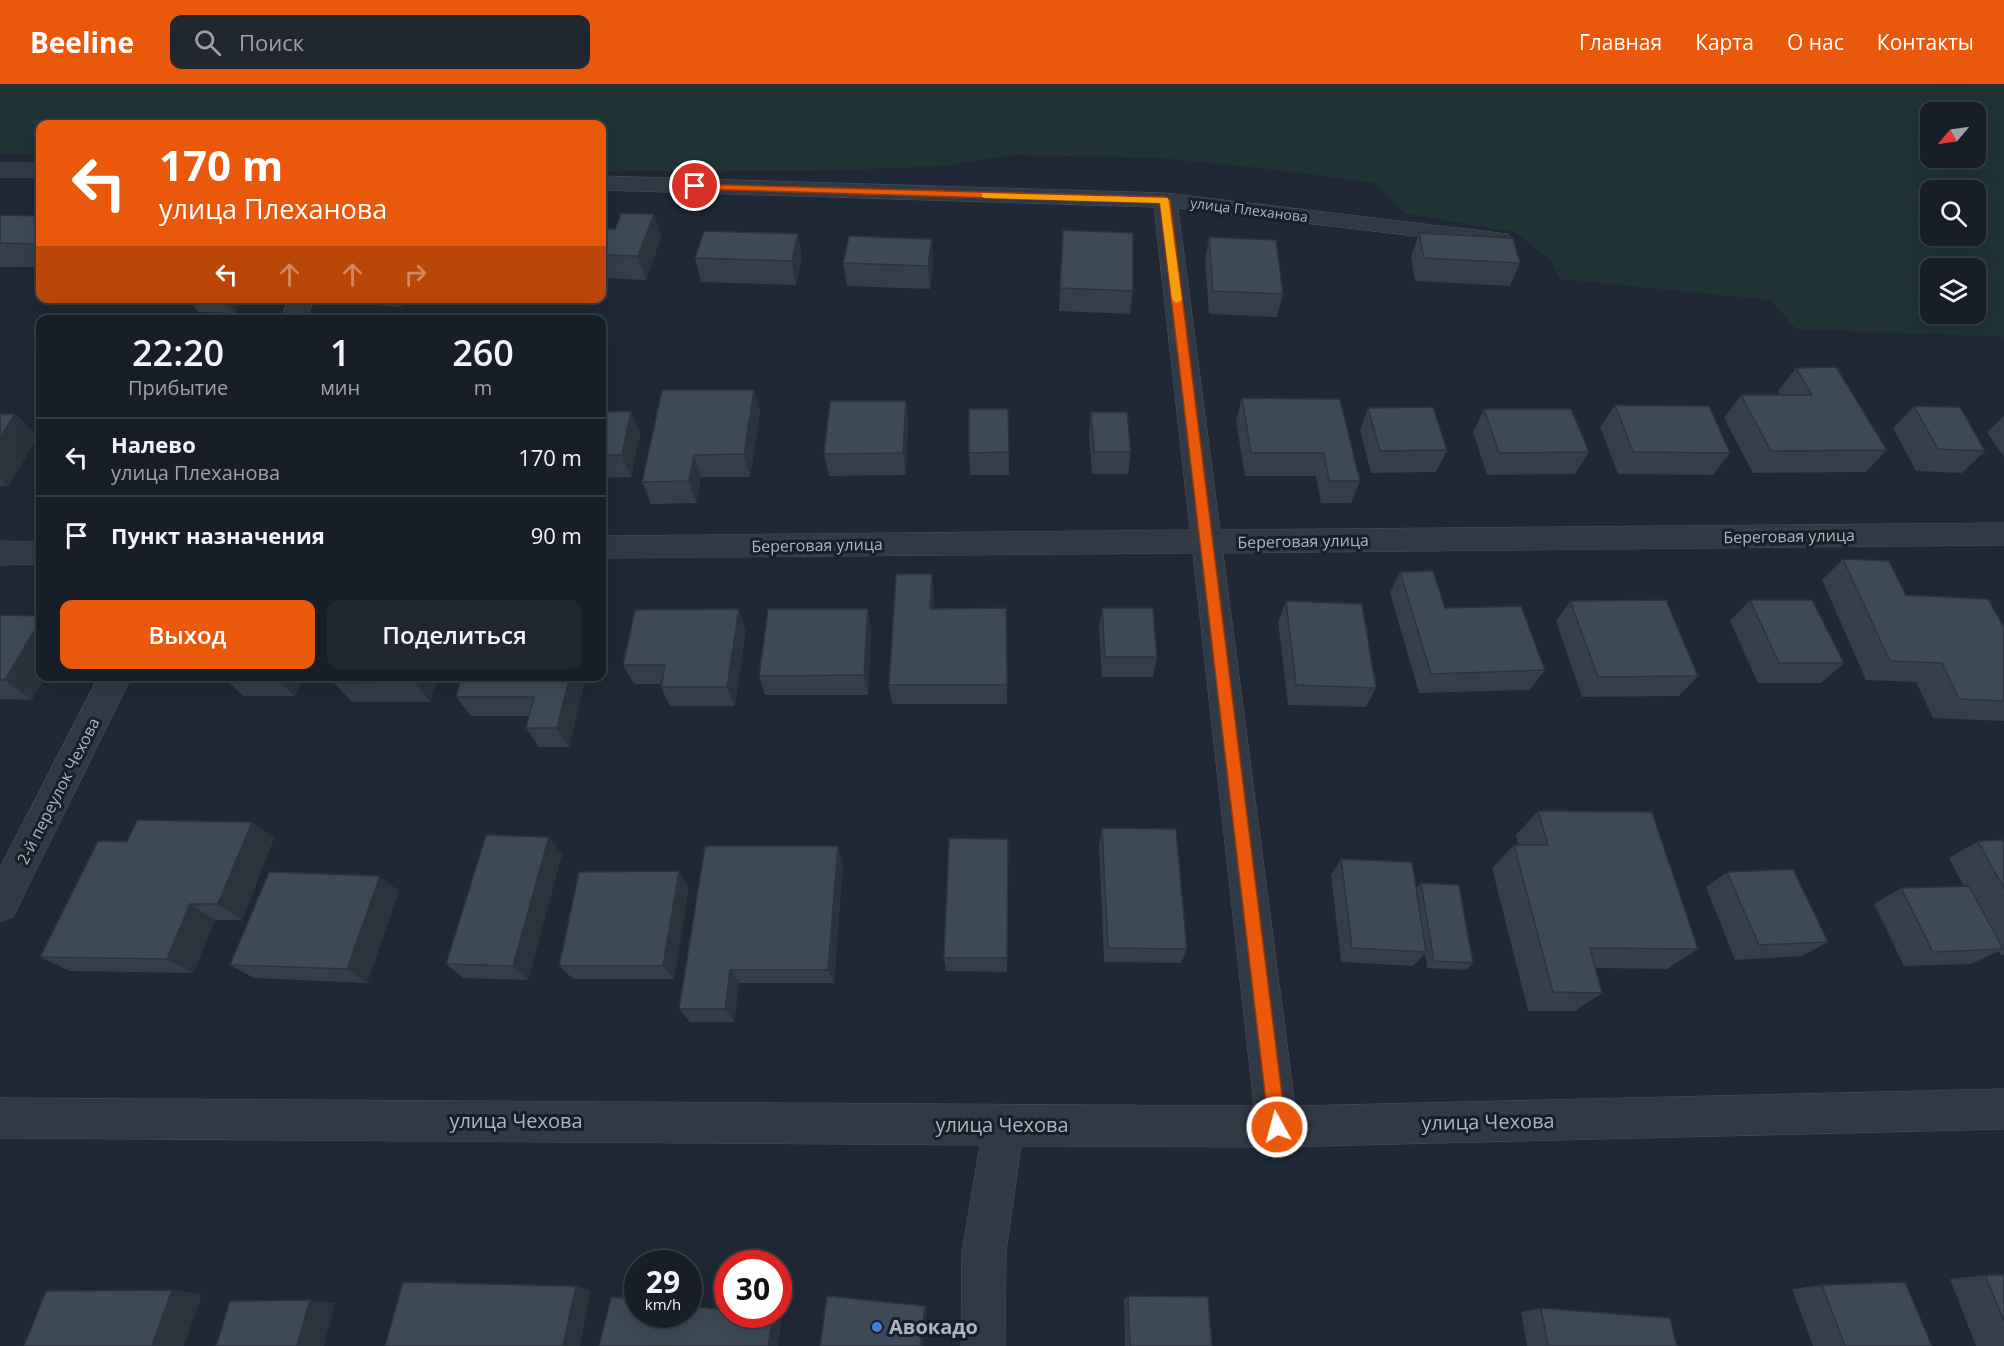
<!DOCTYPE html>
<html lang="ru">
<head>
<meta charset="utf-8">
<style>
	:root { --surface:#171e27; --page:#20272f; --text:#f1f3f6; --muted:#9ea2a7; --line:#363c44; --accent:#ea580c }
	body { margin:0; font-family:"Open Sans",sans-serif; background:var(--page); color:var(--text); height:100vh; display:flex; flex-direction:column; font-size:22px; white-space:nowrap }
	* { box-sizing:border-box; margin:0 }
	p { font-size:20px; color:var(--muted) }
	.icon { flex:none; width:33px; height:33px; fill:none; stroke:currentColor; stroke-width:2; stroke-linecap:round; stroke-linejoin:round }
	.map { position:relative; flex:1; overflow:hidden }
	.drawer { position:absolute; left:36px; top:231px; width:570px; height:366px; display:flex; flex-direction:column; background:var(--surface); border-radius:12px; box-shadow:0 6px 24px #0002,0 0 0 2px var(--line) }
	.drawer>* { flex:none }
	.top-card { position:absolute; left:36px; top:36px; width:570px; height:183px; border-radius:12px; box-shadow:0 6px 24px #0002,0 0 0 2px var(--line); background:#ea580c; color:#fff; overflow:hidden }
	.needle { width:39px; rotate:241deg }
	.buttons { position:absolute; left:1920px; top:18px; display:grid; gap:12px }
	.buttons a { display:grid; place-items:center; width:66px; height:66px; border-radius:12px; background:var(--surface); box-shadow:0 6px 24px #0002,0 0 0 2px var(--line); font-size:30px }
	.speed { position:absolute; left:624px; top:1166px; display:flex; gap:12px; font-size:30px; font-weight:700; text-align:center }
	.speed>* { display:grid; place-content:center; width:78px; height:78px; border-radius:50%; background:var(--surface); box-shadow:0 6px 24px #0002,0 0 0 2px var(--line); line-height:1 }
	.speed small { font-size:15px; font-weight:400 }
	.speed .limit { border:9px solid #d22; background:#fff; color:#111 }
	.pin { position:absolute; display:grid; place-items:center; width:51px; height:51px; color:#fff; margin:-26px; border:3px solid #fff; border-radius:50%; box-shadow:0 2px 6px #0007 }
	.me { position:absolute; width:66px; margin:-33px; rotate:353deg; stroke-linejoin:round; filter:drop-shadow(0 0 4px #0008) }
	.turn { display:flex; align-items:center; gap:21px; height:126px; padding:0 24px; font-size:27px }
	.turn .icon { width:78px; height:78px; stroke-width:2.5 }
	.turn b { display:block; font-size:42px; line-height:51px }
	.lanes { display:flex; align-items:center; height:57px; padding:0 24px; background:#0003; justify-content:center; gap:30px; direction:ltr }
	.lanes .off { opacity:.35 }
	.eta { display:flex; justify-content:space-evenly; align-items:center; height:102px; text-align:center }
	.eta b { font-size:36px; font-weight:600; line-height:42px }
	.action { display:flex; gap:12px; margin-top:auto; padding:12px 24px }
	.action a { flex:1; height:69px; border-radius:12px; background:var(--accent); color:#fff; font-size:24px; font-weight:600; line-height:69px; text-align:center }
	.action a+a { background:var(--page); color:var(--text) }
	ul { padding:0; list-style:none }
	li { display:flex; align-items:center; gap:18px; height:78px; padding:0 24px; border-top:2px solid var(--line) }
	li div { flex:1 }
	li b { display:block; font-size:22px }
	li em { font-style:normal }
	header { display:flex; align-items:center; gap:36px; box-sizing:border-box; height:84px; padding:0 30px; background:var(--accent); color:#fff }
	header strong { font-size:28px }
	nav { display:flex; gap:33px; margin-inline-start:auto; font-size:21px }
	.search { width:420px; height:54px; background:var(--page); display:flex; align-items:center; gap:15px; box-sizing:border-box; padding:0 21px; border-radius:12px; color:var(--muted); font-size:22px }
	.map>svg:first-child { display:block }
	.green { fill:#203435; fill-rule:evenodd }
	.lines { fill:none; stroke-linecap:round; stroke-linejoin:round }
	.minor-casing { stroke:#4c5560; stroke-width:1 }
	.minor { fill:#323a45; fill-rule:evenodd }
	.wall { fill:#343f4b }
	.shaded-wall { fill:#2b333d }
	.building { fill:#3d4957; stroke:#2b333d; stroke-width:1.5 }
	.route { fill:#ea580c; stroke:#983908; stroke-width:1.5 }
	.slow { fill:#f59e0b }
	.shop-dot { fill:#3f7fe0; stroke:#181f29; stroke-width:2 }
	.labels { text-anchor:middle; stroke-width:6; stroke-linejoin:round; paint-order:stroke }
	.far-street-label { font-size:14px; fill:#abb5c2; stroke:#181f29 }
	.street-label { font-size:16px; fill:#abb5c2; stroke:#181f29 }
	.near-street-label { font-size:20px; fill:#abb5c2; stroke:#181f29 }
	.near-poi-label { font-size:20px; font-weight:bold; fill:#abb5c2; stroke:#181f29; text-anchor:start }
</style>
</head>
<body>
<header>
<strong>Beeline</strong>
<div class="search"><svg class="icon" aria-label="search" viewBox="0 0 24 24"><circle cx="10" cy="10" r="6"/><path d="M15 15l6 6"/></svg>Поиск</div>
<nav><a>Главная</a><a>Карта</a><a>О нас</a><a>Контакты</a></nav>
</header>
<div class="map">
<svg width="2004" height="1262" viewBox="0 0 2004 1262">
	<rect width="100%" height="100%" fill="#1f2834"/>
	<!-- green -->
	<path class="green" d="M0,0H2004V253L1796,245L1770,216L1560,195L1551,177L1514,148L1406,130L1375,99L1269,85L1159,74L1013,71L945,82L813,87H602V40H40V71L0,70ZM1976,28V74H1930V28ZM1930,106H1976V152H1930ZM1930,184H1976V230H1930Z"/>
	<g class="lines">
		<defs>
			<path id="minor" d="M0,79H40V93H0Z
				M602,92L1165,109L1508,150L1512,155L1508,160L1500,162L1178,124L1220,446L2004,439V461L1223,469L1295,1022L2004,1005V1045L1277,1063L1021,1062L1006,1168L1005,1262H961L962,1168L980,1061L0,1054V1014L1254,1022L1193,469L602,474V452L1190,446L1154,123L602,106Z
				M290,214H315L306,236H280Z
				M0,457L40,458V480L0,481Z
				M99,592H132L13,833L0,838V784Z"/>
		</defs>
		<!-- minor casing -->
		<use href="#minor" class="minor-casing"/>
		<!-- minor -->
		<use href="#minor" class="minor"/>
	</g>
	<!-- wall -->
	<path class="wall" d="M654,130L661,154L646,196L602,194V144L615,145Z
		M0,131L40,132V183H0Z
		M1063,146L1133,207L1130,230L1059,227Z
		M1419,149L1520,179L1510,202L1415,197L1411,173Z
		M798,150L802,174L796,201L701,198L695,174Z
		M1209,153L1283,210L1277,233L1209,230L1205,177Z
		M933,178L930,205L847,202L843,179Z
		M188,214H243L235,229L198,228Z
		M358,214H406L401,223L362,220Z
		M1796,284L1887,366L1866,388L1753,389L1724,334L1741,311H1780L1778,307Z
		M754,306L760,329L750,393H701L696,419L651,420L642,398Z
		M1242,314L1340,315L1360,397L1351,419H1321L1316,392H1245L1236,337Z
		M906,317L908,339L906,391L829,392L824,370Z
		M1615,321L1730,369L1713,391L1618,390L1600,343Z
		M1914,322L1985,367L1962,389L1916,387L1893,344Z
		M1368,324L1447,366L1436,388L1371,389L1360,346Z
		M1484,325L1589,368L1575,390L1487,391L1473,348Z
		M631,327L640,350L631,393L602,394V328Z
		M1091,328L1131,368L1128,390H1092L1089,351Z
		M0,330H15L38,353L8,402H0Z
		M2004,332V373L1987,348Z
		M1009,368V391H970L969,369Z
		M1843,475L1906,511L2004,543V637L1933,634L1916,598L1866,596L1822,496Z
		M1400,488L1445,524L1545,586L1530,606L1419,609L1390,509Z
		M932,490L934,511L933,525L1006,524L1007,620H892L889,601Z
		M1750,516L1844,579L1821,599H1758L1730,537Z
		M1286,517L1376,604L1366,623L1288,621L1278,538Z
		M1570,517L1698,592L1679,612L1582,613L1556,537Z
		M1102,524L1157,573L1153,593H1102L1099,545Z
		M868,525L871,545L868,611H765L759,592Z
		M0,531L32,616L0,615Z
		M746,546L735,622H670L661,603V600H634L623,581Z
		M222,592H303L295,612H243Z
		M336,592H438L430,618H352L334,599Z
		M586,592L569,663H539L526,644L529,632H471L456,613Z
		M1538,727L1698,865L1667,885L1595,884L1602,909L1575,927H1528L1492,784L1514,761H1518L1516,751Z
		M252,738L274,754L242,836H215L193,889L70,887L40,873L127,758Z
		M1102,744L1187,865L1181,879L1104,878L1099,761Z
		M1008,755L1007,888L946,887L944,874Z
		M2004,756V871H2001L1999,867L1971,880L1904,882L1874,820L1901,804L1964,803L1949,774L1978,757Z
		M562,770L528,896L463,894L446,880Z
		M1341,775L1416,805L1421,799L1473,879L1466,886L1427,884L1425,870L1413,882L1341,878L1331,791Z
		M843,779L834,899H739L734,938H690L679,925Z
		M1727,788L1828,858L1802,872L1735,876L1706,803Z
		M689,803L674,895H573L559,882Z
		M399,807L367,899L254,894L230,881Z
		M1985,1191H2004V1262H1976L1950,1195Z
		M1822,1201L1932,1262H1813L1792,1205Z
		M1128,1212L1212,1262H1125L1124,1215Z
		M1541,1224L1677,1262H1527L1521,1228Z"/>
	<!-- shaded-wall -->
	<path class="shaded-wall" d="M654,130L661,154L646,196L638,172Z
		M798,150L802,174L796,201L792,177Z
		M932,155L933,178L930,205L928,182Z
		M225,214H243L235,229Z
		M396,214H406L401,223Z
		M754,306L760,329L750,393L744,370Z
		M906,317L908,339L906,391L903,369Z
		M631,327L640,350L631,393L622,371Z
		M15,330L38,353L8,402L0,395V354Z
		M694,371L701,393L696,419L689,397Z
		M932,490L934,511L932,545L930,525Z
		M739,525L746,546L735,622L727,603Z
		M868,525L871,545L868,611L864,591Z
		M40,537V592H46L32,616L5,596Z
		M275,592H303L295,612L275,593Z
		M416,592H438L430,618L414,598Z
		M570,592H586L569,663L557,644Z
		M252,738L274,754L242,836L218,820Z
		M549,753L562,770L528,896L513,882Z
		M838,762L843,779L834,899L828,886Z
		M679,787L689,803L674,895L663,882Z
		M380,792L399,807L367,899L347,885Z
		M190,820L215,836L193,889L167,875Z
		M730,886L739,899L734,938L725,925Z
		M576,1202L591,1206L580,1262H563Z
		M172,1206L202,1210L184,1262H152Z
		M310,1216L335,1219L324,1262H297Z
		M925,1222L927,1225L923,1262H920Z
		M774,1230L782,1234L778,1262H768Z"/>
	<!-- building -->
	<path class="building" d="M621,129L654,130L638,172L602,171V144L615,145Z
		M0,131L40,132V160L0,159Z
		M1063,146L1133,149V207L1060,204Z
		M704,147L798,150L792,177L695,174Z
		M1419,149L1513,154L1520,179L1424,174Z
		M849,152L932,155L928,182L843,179Z
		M1209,153L1276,156L1283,210L1213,207Z
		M1836,283L1887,366L1771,367L1741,311H1812L1796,284Z
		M662,306H754L744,370L694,371L689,397L642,398Z
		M1242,314L1340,315L1360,397H1329L1324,369H1251Z
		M830,317H906L903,369L824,370Z
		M1615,321L1709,322L1730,369L1633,368Z
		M1914,322L1960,323L1985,367L1938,365Z
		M1433,323L1447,366L1380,367L1368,324Z
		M969,325H1008L1009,368L969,369Z
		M1484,325H1571L1589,368L1499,369Z
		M631,327L622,371H602V328Z
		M1091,328H1127L1131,368H1094Z
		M0,330H15L0,354Z
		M1843,475L1889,477L1906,511L1988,515L2004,543V617L1959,615L1942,579L1890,577Z
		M1433,487L1445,524L1521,522L1545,586L1431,590L1400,488Z
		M896,490H932L930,525L1006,524L1007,601H889Z
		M1666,516L1698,592L1598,593L1570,517Z
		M1750,516H1812L1844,579H1779Z
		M1286,517L1362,520L1376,604L1296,601Z
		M1102,524H1153L1157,573H1105Z
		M739,525L727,603H661L665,581H623L635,526Z
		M768,525H868L864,591L759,592Z
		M0,531L40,532V537L5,596H0Z
		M336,592H416L414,598L334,599Z
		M462,592H570L557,644H526L534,613H456Z
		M1538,727L1652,728L1698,865L1590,864L1602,909L1553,908L1514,761H1548Z
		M137,736L252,738L218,820H190L167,875L40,873L98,757L127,758Z
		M1102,744L1176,745L1187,865L1108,864Z
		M486,751L549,753L513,882L446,880Z
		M949,754L1008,755L1007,874H944Z
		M2004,756V805L1978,757Z
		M705,762H838L828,886H730L725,925H679Z
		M1341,775L1412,778L1426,868L1352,864Z
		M1793,785L1828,858L1759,861L1727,788Z
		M679,787L663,882H559L579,788Z
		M269,788L380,792L347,885L230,881Z
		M1421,799L1459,801L1473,879L1434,877Z
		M1969,802L2003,865L1933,868L1901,804Z
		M1985,1191H2004V1237Z
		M403,1198L576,1202L563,1262H385Z
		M1905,1198L1932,1262H1845L1822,1201Z
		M172,1206L152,1262H24L46,1207Z
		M827,1212L925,1222L920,1262H820Z
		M1128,1212L1208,1213L1212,1262H1130Z
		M611,1213L638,1216V1230H688V1222L728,1226V1230H774L768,1262H599Z
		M310,1216L297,1262H216L230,1217Z
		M1541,1224L1670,1234L1677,1262H1548Z"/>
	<!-- route -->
	<path class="route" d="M692,100L1165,113L1170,116L1286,1043L1283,1049L1277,1051L1271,1049L1269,1043L1160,119L695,105L692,104Z"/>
	<!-- slow -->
	<path class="slow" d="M982,109L1168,114L1182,216L1177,219L1172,216L1160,119L985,114L982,113Z"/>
	<!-- markers -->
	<circle class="shop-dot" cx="877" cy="1243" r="6"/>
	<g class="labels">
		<!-- far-street labels -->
		<g class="far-street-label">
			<text transform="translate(1249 126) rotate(7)" y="5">улица Плеханова</text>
		</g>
		<!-- street labels -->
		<g class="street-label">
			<text transform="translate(1789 452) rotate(-1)" y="6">Береговая улица</text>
			<text transform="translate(1303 457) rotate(-1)" y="6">Береговая улица</text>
			<text transform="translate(817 461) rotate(-1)" y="6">Береговая улица</text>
			<text transform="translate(58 707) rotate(-63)" y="6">2-й переулок Чехова</text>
		</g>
		<!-- near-street labels -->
		<g class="near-street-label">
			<text x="516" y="1044">улица Чехова</text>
			<text transform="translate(1488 1038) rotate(-1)" y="7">улица Чехова</text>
			<text x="1002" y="1048">улица Чехова</text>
		</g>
		<!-- near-poi labels -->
		<g class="near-poi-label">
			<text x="889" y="1250">Авокадо</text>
		</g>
	</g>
</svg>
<div class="buttons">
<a><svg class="needle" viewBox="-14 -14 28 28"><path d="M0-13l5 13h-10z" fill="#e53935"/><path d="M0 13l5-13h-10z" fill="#9ea2a7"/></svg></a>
<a><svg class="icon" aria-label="search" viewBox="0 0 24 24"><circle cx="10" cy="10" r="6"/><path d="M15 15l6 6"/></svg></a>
<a><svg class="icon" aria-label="layers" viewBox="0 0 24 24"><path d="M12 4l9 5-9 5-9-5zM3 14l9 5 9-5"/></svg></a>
</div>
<div class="speed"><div>29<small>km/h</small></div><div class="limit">30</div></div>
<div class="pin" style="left:695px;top:102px;background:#d93025"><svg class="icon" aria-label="arrive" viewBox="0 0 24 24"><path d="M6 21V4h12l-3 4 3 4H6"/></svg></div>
<svg class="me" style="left:1277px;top:1043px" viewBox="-20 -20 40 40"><circle r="17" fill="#ea580c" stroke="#fff" stroke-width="3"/><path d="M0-11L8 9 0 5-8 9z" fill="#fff"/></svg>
<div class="top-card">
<div class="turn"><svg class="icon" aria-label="left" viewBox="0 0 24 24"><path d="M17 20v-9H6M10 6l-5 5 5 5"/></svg><div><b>170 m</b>улица Плеханова</div></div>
<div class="lanes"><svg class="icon" aria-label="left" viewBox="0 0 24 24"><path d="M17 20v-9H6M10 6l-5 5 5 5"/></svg><svg class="icon off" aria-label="ahead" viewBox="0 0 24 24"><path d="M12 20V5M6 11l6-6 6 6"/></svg><svg class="icon off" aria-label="ahead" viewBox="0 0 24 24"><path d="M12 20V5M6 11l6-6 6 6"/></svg><svg class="icon off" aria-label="right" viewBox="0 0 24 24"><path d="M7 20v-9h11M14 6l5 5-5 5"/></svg></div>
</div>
<section class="drawer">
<div class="eta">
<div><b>22:20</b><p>Прибытие</p></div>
<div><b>1</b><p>мин</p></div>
<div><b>260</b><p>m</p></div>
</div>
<ul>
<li><svg class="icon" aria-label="left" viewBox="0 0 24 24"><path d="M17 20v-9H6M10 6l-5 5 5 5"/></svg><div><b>Налево</b><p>улица Плеханова</p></div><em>170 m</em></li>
<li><svg class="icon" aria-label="arrive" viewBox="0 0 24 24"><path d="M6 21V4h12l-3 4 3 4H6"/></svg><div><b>Пункт назначения</b></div><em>90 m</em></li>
</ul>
<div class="action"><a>Выход</a><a>Поделиться</a></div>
</section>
</div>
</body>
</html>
